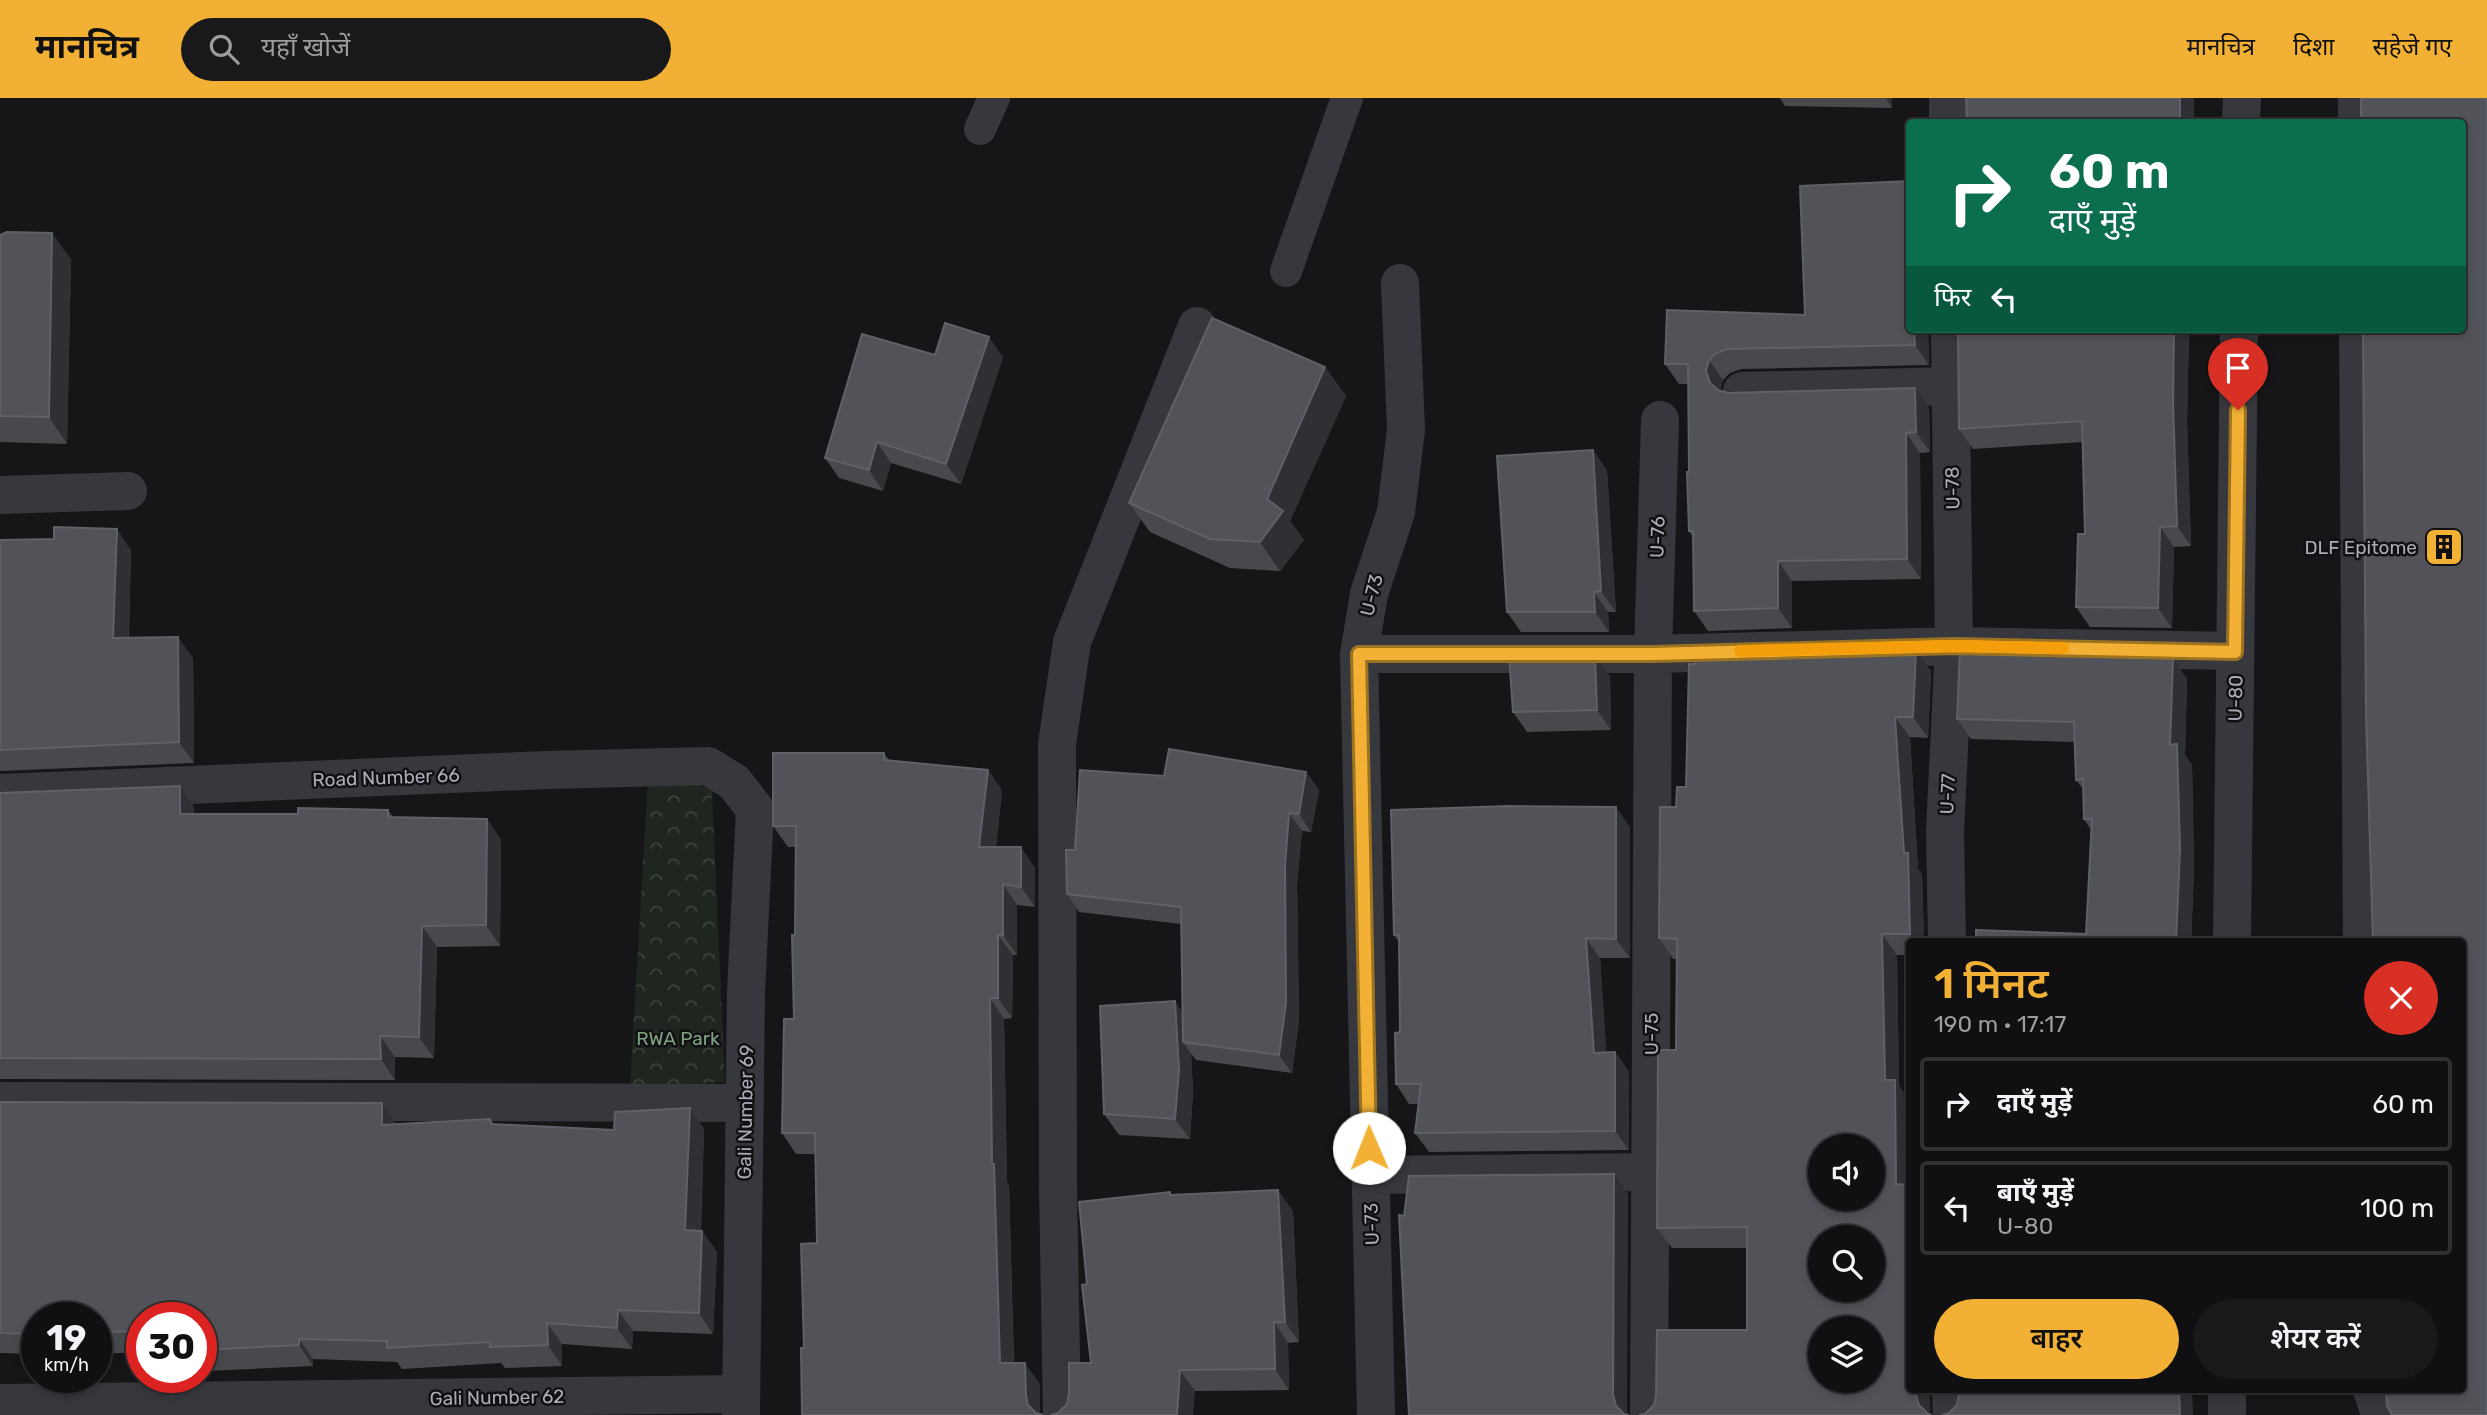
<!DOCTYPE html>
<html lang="hi">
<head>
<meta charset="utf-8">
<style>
	:root { --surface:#101012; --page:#19191b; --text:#f1f3f6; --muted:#9c9d9f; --line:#303032; --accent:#f2b134 }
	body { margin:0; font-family:Rubik,"Noto Sans Devanagari",sans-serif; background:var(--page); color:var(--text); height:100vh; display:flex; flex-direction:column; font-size:26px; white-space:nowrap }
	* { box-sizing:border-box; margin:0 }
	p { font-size:23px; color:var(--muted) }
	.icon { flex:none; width:38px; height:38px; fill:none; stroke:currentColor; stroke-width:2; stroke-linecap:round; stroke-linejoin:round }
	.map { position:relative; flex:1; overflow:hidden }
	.details { position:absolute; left:1906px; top:840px; width:560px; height:455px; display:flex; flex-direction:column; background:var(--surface); border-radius:7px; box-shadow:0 4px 10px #0003,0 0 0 2px var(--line) }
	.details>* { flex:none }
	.banner { position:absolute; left:1906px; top:21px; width:560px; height:214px; border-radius:7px; box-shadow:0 4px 10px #0003,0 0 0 2px var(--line); background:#0b6e4f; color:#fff; overflow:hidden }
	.tools { position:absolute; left:1808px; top:1036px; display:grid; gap:14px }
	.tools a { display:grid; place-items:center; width:77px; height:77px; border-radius:50%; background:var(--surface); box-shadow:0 4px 10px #0003,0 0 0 2px var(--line); font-size:35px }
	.speed { position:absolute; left:21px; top:1204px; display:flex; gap:14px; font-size:35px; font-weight:700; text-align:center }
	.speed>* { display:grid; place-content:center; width:91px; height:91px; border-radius:50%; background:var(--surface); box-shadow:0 4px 10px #0003,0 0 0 2px var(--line); line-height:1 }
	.speed small { font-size:18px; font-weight:400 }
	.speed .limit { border:10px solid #d22; background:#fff; color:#111 }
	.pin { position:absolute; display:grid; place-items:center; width:60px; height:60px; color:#fff; margin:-72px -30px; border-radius:50% 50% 50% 0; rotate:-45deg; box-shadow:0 0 7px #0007 }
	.pin .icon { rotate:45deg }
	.me { position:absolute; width:77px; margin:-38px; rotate:359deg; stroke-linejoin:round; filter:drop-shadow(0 0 5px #0008) }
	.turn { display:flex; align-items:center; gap:24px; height:147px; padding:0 28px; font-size:32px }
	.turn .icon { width:91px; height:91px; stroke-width:2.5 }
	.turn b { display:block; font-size:49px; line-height:60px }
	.then { display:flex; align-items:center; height:66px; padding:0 28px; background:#0003; gap:14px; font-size:26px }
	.round { display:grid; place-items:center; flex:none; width:74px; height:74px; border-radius:37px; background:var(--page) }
	.summary { display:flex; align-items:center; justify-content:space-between; height:119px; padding:0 28px }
	h1 { font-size:42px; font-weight:600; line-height:52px; color:var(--accent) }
	.button { display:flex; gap:14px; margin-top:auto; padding:14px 28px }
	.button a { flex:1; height:80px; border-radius:42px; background:var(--accent); color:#111; font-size:28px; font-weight:600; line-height:80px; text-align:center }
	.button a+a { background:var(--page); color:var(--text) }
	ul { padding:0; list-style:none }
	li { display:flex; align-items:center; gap:21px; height:94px; margin:0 14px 10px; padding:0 14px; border:4px solid var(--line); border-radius:7px }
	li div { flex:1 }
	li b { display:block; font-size:26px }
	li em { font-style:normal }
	header { display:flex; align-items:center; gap:42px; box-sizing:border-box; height:98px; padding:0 35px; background:var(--accent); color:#111 }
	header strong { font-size:33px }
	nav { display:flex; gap:38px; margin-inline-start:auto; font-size:24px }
	.search { width:490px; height:63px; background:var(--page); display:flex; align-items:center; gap:18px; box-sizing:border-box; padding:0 24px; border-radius:38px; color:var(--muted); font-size:26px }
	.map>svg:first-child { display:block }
	.forest { fill:url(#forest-crowns) }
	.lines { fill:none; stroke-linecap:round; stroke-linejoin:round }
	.service { stroke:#37383d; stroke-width:32 }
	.minor { stroke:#37383d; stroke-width:38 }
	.wall { fill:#47494d }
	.shaded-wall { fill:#2f3033 }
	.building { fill:#525359; stroke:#5f6168; stroke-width:2; fill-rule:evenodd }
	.route-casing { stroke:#9d7322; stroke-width:18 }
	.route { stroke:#f2b134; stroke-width:12 }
	.slow { stroke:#f59e0b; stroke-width:12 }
	.labels { text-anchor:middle; stroke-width:5; stroke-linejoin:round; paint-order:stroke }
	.street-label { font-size:19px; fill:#a8adb8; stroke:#111113 }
	.poi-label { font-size:19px; fill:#a8adb8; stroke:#111113; text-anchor:end }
	.park-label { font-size:19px; fill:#7fa381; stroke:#111113 }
</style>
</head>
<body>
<header>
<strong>मानचित्र</strong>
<div class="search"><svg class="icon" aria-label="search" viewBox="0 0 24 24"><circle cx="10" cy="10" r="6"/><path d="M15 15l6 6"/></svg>यहाँ खोजें</div>
<nav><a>मानचित्र</a><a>दिशा</a><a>सहेजे गए</a></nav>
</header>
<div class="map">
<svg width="2487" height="1317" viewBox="0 0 2487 1317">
	<defs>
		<pattern id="forest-crowns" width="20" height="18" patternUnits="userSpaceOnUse" patternTransform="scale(1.75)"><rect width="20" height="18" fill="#1e261f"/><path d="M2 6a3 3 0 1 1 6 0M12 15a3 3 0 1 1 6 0" fill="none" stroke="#3c433d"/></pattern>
	</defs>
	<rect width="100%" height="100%" fill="#161618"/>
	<!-- forest -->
	<path class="forest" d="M711,672L725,984L630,989L648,680Z"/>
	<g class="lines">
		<!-- service -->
		<path class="service" d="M2354,0V24
			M980,31L994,0
			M1286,173L1347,0
			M2355,231L2359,844
			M2369,1292L2377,1317"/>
		<!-- minor -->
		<path class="minor" d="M1948,0V24
			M2241,24L2242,0
			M1742,293L1951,288
			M0,397L128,393
			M1359,556H1653L1954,548L2235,553
			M0,695L547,672L708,668L734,684L755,711L746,894L741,1317
			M1947,844L1945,733L1954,548L1950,231
			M2232,844L2239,231
			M0,1003L745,1005
			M1370,1077L1650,1074
			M1951,1292L1952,1317
			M0,1305L741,1296
			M1062,1317L1058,1089L1057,646L1072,544L1197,228
			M1376,1317L1359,556L1369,496L1396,414L1406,332L1400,185
			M1649,1317L1653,556L1660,322
			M2227,1317V1292"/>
	</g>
	<!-- wall -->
	<path class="wall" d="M1780,0H1892V10L1785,8Z
		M0,137L71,161L67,346L0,344Z
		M1805,217L1909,231H1928L1929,267L1741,271L1730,275L1723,282L1720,293L1728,295L1929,310L1930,354L1920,355L1921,481L1792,483V530L1708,533L1694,513L1693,439L1689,433L1688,286H1679L1665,266Z
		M1958,231H2189L2187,324L2191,448L2174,449L2172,530L2090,529L2076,509L2085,436L2083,344L1973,351L1959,331Z
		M935,257L1003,259L961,386L891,365L883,393L839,380L825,360Z
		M1325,269L1346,298L1290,423L1304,442L1280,473L1230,470L1150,434L1129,405Z
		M1593,352L1607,373L1616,514H1608L1609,534H1521L1507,514Z
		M0,442L131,452L129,540L193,560L194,665L0,673Z
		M2161,560L2187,581L2185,657L2192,667L2194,772L2191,844H1976L2086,836L2091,732L2084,721L2083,691L2076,682L2075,644L1971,641L1957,621Z
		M1931,573L1928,640L1910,639L1918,771L1922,776L1924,844H1909V857H1897L1899,988L1909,1002V1292H1929L1930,1316H1645L1747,1232V1150H1672L1657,1130L1676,952L1677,861H1673L1659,840L1676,709L1686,689Z
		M1610,578L1611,632L1527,634L1513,614Z
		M884,655L889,662L988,672L1002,693L996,749L1035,770V809L1017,807V857H1013L1012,920L1004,921L1007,1084L1009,1087L1014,1265L1040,1286V1316L804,1250L817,1145L815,1056H796L782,1035L794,921L796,749H788L773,728Z
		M1306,674L1319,692L1311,734L1302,733L1297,786L1299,923L1292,975L1196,962L1191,956L1193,993L1190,1041L1119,1037L1104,1016L1183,914L1181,826L1079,814L1067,796L1075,752L1164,678Z
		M0,695L194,709V716H298L388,712L393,719L487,721L501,742L500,848L437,849L434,960L395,959V982L0,981Z
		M1630,729V860H1600L1606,955L1615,954L1629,974V1052L1429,1054L1415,1035L1418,1006H1409L1396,986L1400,934L1399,844L1394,837Z
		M0,1004L396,1026L490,1021L494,1026L614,1032L690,1010L704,1031L701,1133H702L717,1154L713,1236L633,1233L632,1251L562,1246V1268L505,1270L501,1265L402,1271L397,1264L313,1261V1268L207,1273L201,1265V1220H142V1254L96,1256V1220H37V1256L0,1255Z
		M1170,1094L1172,1097L1293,1113L1299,1244L1288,1245L1289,1292L1195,1293L1058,1315L1067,1306L1091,1265L1087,1186Z"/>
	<!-- shaded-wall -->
	<path class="shaded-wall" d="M1886,0H1892V10Z
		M2180,0H2194V24H2180Z
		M52,135L71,161L67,346L49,319Z
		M1914,231H1928L1929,267L1915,247Z
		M2174,231H2189L2187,324L2191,448L2177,428L2173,304Z
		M989,239L1003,259L961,386L946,366Z
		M1709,262L1723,282L1720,293L1724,305L1710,285L1706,273Z
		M1325,269L1346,298L1290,423L1304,442L1280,473L1260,444L1267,401Z
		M1915,290L1929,310L1930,354L1916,334Z
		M1906,335L1920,355L1921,481L1907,461Z
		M877,344L891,365L883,393L869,372Z
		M1593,352L1607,373L1616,514L1601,493Z
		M2160,429L2174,449L2172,530L2158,510Z
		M117,431L131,452L128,561L113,540Z
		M1778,463L1792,483V530L1778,510Z
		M1594,494L1608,514L1609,534L1595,514Z
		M178,539L193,560L194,665L179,644Z
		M1916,552L1931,573L1928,640L1913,619Z
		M1595,557L1610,578L1611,632L1597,612Z
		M2173,560L2187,581L2185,657L2192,667L2194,772L2191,844H2176L2170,647Z
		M1895,619L1910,639L1918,771L1922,776L1924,844H1915L1910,836Z
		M988,672L1002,693L994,770L979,749Z
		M1306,674L1319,692L1311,734L1299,716Z
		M180,688L194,709V737L180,716Z
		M1616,709L1630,729V860L1616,841Z
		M1289,715L1302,733L1297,786L1299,923L1292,975L1279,957L1285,768Z
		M487,721L501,742L500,848L486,827Z
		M1021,749L1035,770V809L1021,789Z
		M1003,786L1017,807V857L1003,837Z
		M422,828L437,849L434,960L419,939Z
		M1882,836L1897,857L1899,988L1909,1002V1106L1896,1086L1885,982Z
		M998,837L1013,857L1012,920L998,900Z
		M1586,840L1600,860L1608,975L1594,955Z
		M990,900L1004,921L1007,1084L1009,1087L1014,1286L1000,1265L992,1066Z
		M1175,903L1189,924L1183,944L1191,956L1193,993L1190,1041L1175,1021Z
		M380,938L395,959V982L381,961Z
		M1615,954L1629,974V1052L1615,1033Z
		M382,1005L396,1026L382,1027Z
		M690,1010L704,1031L700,1153L685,1132Z
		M1614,1076L1628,1096L1627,1317H1622L1616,1308L1613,1296Z
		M1278,1092L1293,1113L1299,1244L1285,1224Z
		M702,1133L717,1154L713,1236L699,1215Z
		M618,1212L633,1233L632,1251L617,1230Z
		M1274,1224L1288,1245L1289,1292L1275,1271Z
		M547,1225L562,1246V1268L548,1247Z
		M299,1241L313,1261V1268L299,1247Z
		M1025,1265L1040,1286V1317H1036L1028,1307L1026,1297Z
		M1180,1272L1195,1293L1193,1317H1177Z
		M1915,1292H1929L1930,1317H1925L1919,1307L1916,1297Z
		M2179,1292H2192L2193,1317H2180Z"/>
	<!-- building -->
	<path class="building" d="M1966,0H2180V24H1967Z
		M2361,0H2487V1317H2392L2387,1308L2386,1292H2462V844H2373L2366,615L2363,231H2462V24H2361Z
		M1909,83V231H1914L1915,247L1727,251L1716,255L1709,262L1706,273L1710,285L1718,292L1728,295L1915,290L1916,334L1906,335L1907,461L1778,463V510L1694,513L1693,433H1689L1687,374H1689L1688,266H1665L1667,212L1805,217L1800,88Z
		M7,134L52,135L49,319L0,318V137Z
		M1212,220L1325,269L1267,401L1283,413L1260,444L1210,441L1129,405Z
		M945,225L989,239L946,366L877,344L869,372L825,360L862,236L935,257Z
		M1958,231H2174L2173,304L2177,428L2160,429L2158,510L2076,509L2078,436H2085L2082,323L1959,331Z
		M1593,352L1601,493L1594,494L1595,514H1507L1497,358Z
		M54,429L117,431L113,540L178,539L179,644L0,652V442L54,441Z
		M1916,552L1913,619H1895L1904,755H1908L1910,836H1882L1885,982H1895L1896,1086L1909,1087V1292H1915L1916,1297L1919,1307L1928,1316L1932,1317H1639L1645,1316L1654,1307L1656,1297L1657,1232H1747V1129L1657,1130L1658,952H1676L1677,841L1659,840L1660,709H1676L1677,689H1686L1689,566H1695L1694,556ZM1820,1048H1872V1101H1820ZM1820,1139H1872V1192H1820ZM1820,1230H1872V1283H1820Z
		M1960,552L2074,555V552L2156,553V560H2173L2170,647L2177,646L2180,751L2176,844H1976V832L2086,836L2092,721H2084L2083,681L2076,682L2074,624L1957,621Z
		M1509,557H1595L1597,612L1513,614Z
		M1169,651L1306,674L1299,716L1289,715L1285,768L1286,905L1279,957L1183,944L1181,809L1067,796L1066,752H1075L1080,672L1164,678Z
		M773,655H884V662L988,672L979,749H1021V789L1003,786V837H998V900H990L992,1066H994L1000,1265H1025L1026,1297L1028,1307L1036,1315L1043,1317H802L801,1250H804L801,1146L817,1145L815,1035H782L784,921H794L792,837H795L796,728H773Z
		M180,688V716H298V710L388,712V719L487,721L486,827L422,828L419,939L380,938L381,961L0,960V695Z
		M1509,708L1616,709V841L1586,840L1594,955L1615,954V1033L1415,1035L1421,986H1396L1395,935L1400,934L1399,837H1394L1391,712Z
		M1175,903L1179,972L1175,1021L1104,1016L1100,908Z
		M0,1004L382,1005V1027L490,1021L491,1026L614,1032L615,1014L690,1010L685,1132L702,1133L699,1215L618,1212L617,1230L547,1225L548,1247L490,1249V1244L387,1250V1243L299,1241V1247L201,1252V1220H142V1233L96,1234V1220H37V1236L0,1235Z
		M1614,1076L1613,1296L1616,1308L1624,1316L1629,1317H1409L1399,1117L1404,1118L1409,1078Z
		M1278,1092L1285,1224H1274L1275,1271L1180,1272L1177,1317H1051L1058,1315L1067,1306L1069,1296V1265H1091L1082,1187L1087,1186L1079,1104L1170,1094V1097Z
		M1959,1292H2179L2180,1317H1942L1949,1315L1957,1307L1959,1296Z"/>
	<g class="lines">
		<defs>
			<path id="route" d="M1369,1050L1359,556H1653L1954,548L2235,554L2238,312"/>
		</defs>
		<!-- route casing -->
		<use href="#route" class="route-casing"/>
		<!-- route -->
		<use href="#route" class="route"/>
		<!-- slow -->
		<path class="slow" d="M1740,553L1954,548L2063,550"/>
	</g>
	<!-- icons -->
	<defs>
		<symbol id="building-square" viewBox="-11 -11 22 22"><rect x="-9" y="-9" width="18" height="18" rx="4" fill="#f2b134" stroke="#111113"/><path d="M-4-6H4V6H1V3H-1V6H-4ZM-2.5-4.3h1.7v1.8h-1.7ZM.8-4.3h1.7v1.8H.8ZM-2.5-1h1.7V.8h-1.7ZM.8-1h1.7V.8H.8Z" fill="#111"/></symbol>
	</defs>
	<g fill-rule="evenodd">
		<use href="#building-square" x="2422" y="427" width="44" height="44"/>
	</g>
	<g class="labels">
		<!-- street labels -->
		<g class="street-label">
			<text transform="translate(1952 390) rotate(-91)" y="7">U-78</text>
			<text transform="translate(1657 439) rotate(-88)" y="7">U-76</text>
			<text transform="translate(1371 497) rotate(-76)" y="7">U-73</text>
			<text transform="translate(2235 600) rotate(-89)" y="7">U-80</text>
			<text transform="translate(386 679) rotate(-2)" y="7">Road Number 66</text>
			<text transform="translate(1947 696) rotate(-87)" y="7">U-77</text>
			<text transform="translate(1651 936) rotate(-90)" y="7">U-75</text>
			<text transform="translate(745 1014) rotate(-89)" y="7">Gali Number 69</text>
			<text transform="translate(1371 1126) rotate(-92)" y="7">U-73</text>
			<text transform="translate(497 1299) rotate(-1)" y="7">Gali Number 62</text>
		</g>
		<!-- poi labels -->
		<g class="poi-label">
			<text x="2417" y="456">DLF Epitome</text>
		</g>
		<!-- park labels -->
		<g class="park-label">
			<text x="678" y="947">RWA Park</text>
		</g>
	</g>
</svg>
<div class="tools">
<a><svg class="icon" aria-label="sound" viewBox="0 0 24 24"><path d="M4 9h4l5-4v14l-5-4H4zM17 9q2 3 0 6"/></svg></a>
<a><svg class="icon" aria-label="search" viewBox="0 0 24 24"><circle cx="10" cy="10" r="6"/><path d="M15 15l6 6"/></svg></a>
<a><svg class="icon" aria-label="layers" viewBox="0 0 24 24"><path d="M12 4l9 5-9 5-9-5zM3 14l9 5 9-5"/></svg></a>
</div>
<div class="speed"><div>19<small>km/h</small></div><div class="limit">30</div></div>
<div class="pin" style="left:2238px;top:312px;background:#d93025"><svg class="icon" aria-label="arrive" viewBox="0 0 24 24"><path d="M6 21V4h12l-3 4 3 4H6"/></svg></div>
<svg class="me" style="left:1369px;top:1050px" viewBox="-20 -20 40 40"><circle r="19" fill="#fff"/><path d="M0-13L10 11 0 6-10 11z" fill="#f2b134"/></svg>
<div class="banner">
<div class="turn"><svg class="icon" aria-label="right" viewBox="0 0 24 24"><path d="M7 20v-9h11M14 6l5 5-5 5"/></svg><div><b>60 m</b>दाएँ मुड़ें</div></div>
<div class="then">फिर<svg class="icon" aria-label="left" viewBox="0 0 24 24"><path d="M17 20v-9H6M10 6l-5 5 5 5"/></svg></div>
</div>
<section class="details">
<div class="summary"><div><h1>1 मिनट</h1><p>190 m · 17:17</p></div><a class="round" style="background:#d93025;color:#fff"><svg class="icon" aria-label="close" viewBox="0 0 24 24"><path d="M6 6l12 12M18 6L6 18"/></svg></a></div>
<ul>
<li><svg class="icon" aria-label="right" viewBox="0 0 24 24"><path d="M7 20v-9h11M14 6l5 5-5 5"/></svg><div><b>दाएँ मुड़ें</b></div><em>60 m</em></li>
<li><svg class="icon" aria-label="left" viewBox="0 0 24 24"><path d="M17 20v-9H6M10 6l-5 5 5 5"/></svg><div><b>बाएँ मुड़ें</b><p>U-80</p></div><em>100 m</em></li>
</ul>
<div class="button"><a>बाहर</a><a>शेयर करें</a></div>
</section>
</div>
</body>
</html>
